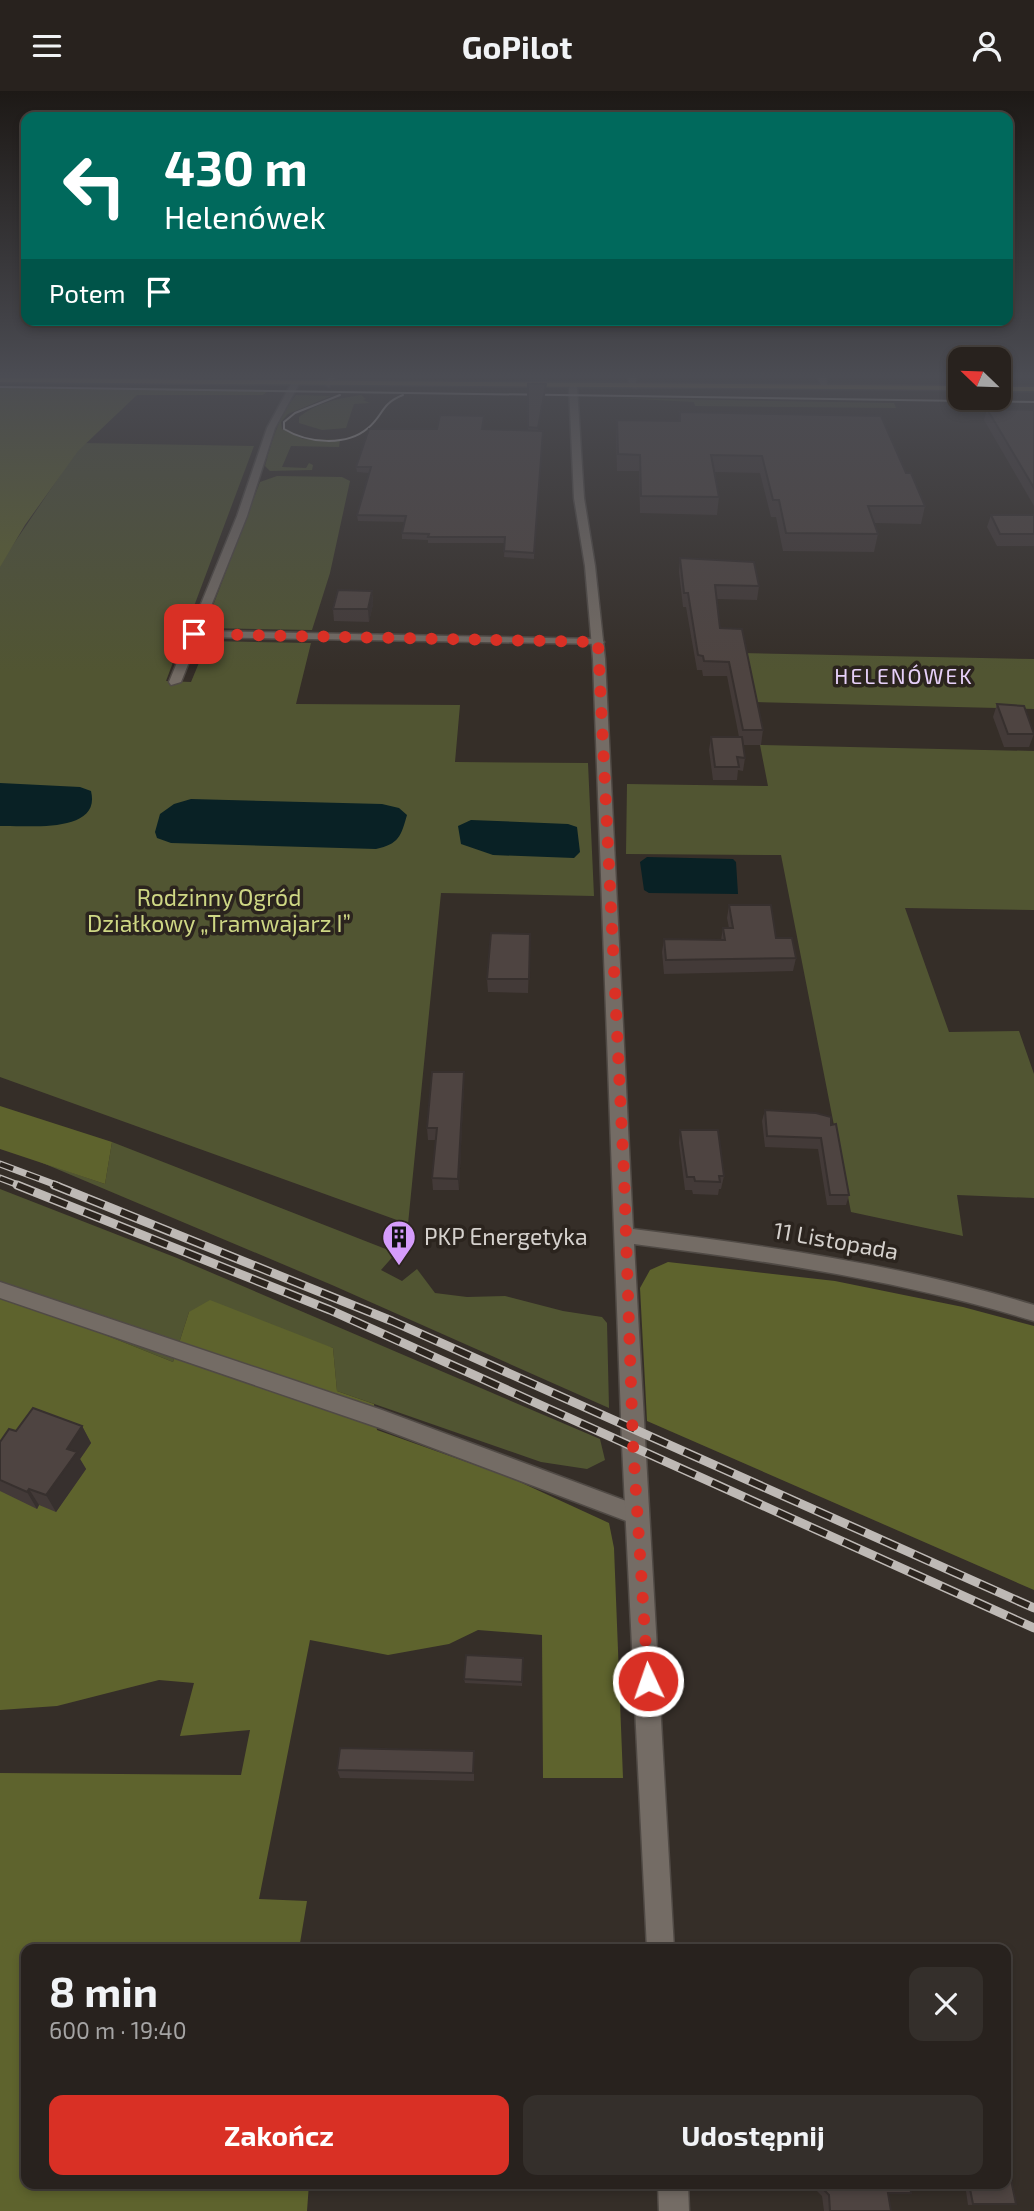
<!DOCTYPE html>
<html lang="pl">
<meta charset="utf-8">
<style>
:root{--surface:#28221e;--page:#342f2b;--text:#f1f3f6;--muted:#a5a4a4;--line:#443f3c;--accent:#d93025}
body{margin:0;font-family:"Exo 2",sans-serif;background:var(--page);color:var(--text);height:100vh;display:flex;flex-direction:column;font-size:26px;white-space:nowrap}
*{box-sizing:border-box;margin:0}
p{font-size:23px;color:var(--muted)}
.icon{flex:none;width:38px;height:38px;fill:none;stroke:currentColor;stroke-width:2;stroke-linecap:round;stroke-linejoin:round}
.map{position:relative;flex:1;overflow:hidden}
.panel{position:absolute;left:21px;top:1853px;width:990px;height:245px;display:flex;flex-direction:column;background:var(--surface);border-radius:14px;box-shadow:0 4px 10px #0003,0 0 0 2px var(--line)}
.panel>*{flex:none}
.guide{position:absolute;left:21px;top:21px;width:992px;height:214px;border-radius:14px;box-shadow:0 4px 10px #0003,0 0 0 2px var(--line);background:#00695c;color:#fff;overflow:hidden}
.needle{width:46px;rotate:293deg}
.tools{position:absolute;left:948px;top:256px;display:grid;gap:14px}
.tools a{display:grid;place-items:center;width:63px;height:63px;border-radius:14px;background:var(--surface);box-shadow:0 4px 10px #0003,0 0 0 2px var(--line);font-size:35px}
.pin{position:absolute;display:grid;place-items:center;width:60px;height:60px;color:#fff;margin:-30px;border-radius:14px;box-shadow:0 4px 10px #0006}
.me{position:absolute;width:77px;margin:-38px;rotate:357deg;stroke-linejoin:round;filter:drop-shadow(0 0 5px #0008)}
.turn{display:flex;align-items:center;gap:24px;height:147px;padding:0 28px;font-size:32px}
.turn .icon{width:91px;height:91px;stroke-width:2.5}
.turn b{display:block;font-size:49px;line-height:60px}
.then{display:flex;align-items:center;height:66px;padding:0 28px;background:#0003;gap:14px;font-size:26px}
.round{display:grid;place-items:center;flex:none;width:74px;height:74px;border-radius:14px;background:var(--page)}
.summary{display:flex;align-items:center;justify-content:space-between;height:119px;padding:0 28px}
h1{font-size:42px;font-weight:700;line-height:52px}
.action{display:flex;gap:14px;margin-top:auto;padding:14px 28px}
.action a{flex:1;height:80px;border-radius:14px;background:var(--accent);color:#fff;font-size:28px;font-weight:700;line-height:80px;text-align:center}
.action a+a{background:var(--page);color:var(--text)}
header{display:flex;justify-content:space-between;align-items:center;height:91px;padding:0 28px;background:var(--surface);font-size:32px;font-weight:700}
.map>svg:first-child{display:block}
.green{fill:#515532}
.forest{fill:#5e632d}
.water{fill:#092125}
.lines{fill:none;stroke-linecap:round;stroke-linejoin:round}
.street-casing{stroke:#504a45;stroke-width:3}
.secondary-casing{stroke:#504a45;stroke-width:3}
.primary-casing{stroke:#504a45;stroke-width:3}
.street{fill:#746c65;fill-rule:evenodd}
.secondary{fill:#746c65;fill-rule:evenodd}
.primary{fill:#a6914f;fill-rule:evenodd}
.tram{stroke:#beb9b5;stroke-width:2}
.rail-far1-casing{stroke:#beb9b5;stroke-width:7}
.rail-casing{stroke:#beb9b5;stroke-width:9}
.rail-far1{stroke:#2b241e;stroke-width:4.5;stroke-dasharray:14;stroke-linecap:butt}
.rail{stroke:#2b241e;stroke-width:6;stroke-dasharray:18;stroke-linecap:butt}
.wall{fill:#433a38}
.shaded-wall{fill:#37302e}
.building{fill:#4e4441;stroke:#37302e;stroke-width:2}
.route{stroke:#d93025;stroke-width:12;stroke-dasharray:0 21.6}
.labels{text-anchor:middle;stroke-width:7;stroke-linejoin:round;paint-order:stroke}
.far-neighbourhood-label{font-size:21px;letter-spacing:2px;fill:#e7d0f9;stroke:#2b241e}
.park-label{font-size:23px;fill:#ced784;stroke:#2b241e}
.poi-label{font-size:23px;fill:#d5d1cd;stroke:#2b241e;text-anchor:start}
.street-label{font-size:23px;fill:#d5d1cd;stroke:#2b241e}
</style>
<header><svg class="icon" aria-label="menu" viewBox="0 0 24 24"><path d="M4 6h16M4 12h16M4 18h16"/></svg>GoPilot<svg class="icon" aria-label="person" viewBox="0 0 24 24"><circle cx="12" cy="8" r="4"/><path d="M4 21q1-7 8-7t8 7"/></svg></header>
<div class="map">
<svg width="1034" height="2120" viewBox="0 0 1034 2120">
<rect width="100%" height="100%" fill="#352e28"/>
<path class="green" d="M296,304l35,1 -43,18 -7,8 1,7 21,10 37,1 -1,7 -48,-1 -9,21 24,1 3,-5 4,2 -1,5 -42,1 -5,-5c7,-26 14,-50 31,-71z
M361,304l5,4 -3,1 7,3 -16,1 -8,24 -24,2 -23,-7v-6c17,-14 41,-19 62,-22z
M616,307l278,5 2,5 -201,-2 -1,-4z
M82,352l172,3 -88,235 25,1 17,-41 103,2 -15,61 164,1 -5,57 133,1 6,133 -153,-3 -33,331 -408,-147v-513z
M277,385l65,1 8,4 -20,92 -18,57 -104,-2 -2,-4 54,-142z
M742,562l292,6v50l-282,-7z
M760,654l274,6v159l-129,-2 44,124 70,-1 15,43v124l-77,-3 6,41 -112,-24 -70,-357 -155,-1 1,-70 141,2z
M112,1051l284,111 -15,17 21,11 15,-12 18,24 32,4 38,-1 58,15 39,6 5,6 2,85 -277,-123 -294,-124 67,23z
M0,1098l177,69 423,181 5,21 -18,9 -46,-7 -204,-71 -4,-43 -144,-36 -16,50 -173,-69z"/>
<path class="forest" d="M0,297l268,3 -5,4h-126l-59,56 -53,74 -25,42z
M0,1015l112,36 -7,42 -105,-35z
M668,1171l167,19 128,26 71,19v264l-387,-169 -7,-133 10,-18z
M0,1202l173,69 16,-50 21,-12 123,48 4,43 37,13 3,26 132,47 100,46 5,25 9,230h-80l-1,-143 -64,-5 -29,14 -61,11 -78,-15 -51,259 48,2 -8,48h-273v235h283l-2,27h-307v-438l241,2 9,-45 -70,6 14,-53 -35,-3 -102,26 -57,4z"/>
<path class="water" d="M0,692l80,4 11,4c11,44 -67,34 -91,35z
M191,708l191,5 17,4 8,7c-6,21 -8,29 -31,34l-205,-6 -14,-5 -2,-6 5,-18 14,-10z
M471,729l97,4 9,3 3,25 -6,6 -81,-3 -32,-11 -3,-18z
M647,766l86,2 3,3 2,32 -89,-1 -5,-3 -4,-28z"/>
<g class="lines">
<g class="street-casing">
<path id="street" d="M329,284h8l-8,12 -4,-2z
M628,284h8v13l-7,-2z
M817,284h8l3,13h-6z
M295,291l4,2 -24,44 -28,88 -46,115 397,8 6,3 -2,2 -403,-7 -18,45 -10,3 -2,-3 68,-166 30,-88 24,-44z
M0,1191l382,128 263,98 3,7 -3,7 -8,3 -257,-97 -380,-130z"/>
</g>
<g class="secondary-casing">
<path id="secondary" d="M573,294l4,2 7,111 11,68 10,93 28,570c136,17 270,36 401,76v16c-131,-40 -265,-60 -400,-77l40,705h-27l-25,-504 -29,-786 -8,-93 -11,-68 -5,-111z
M658,2093h30l1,27h-30z"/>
</g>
<g class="primary-casing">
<path id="primary" d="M0,287l961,8v4l-961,-8z
M999,296h35v4h-35z"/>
</g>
<use href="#street" class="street"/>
<use href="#secondary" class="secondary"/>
<use href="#primary" class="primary"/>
<path class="tram" d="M0,296l1034,15
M340,304l-45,18 -11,9v7c23,14 62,18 84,-1 16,-13 12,-24 35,-33"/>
<g class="rail-far1-casing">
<path id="rail-far1" d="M0,1073l59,22
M0,1087l21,8"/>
</g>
<g class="rail-casing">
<path id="rail" d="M17,1094l313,125 704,318
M54,1094l338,136 642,287"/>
</g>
<use href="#rail-far1" class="rail-far1"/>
<use href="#rail" class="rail"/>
</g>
<path class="wall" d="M361,284h64l-1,4 -63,-1z
M528,284h59l-39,1 -1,4h-19z
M528,293h18l-8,47 -4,128 -30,-2 1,-14h-77v-3l-26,-1v-6l3,-11 -47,-1 -1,-6 12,-42 -12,-1 -1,-5 81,-38 47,-8 -1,8 45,2z
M987,318l47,1v96l-50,-86z
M680,321l226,61 19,33 -4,18 -47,-1 4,11 -4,18 -91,-1 -7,-34h-5l-11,-44 -46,-1 5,25 -2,18 -77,-2 -1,-42h-22l-1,-34 1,-17 63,1z
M991,424h43v31h-37l-10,-19z
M680,467l79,28 -2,14 -40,-1 3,29 43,102 -2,15h-18l2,13 -2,13 -5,-1 -1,10h-24l-4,-30 2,-13h28l-12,-61h-24l-1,-6h-5l-11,-63h-3l-4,-35z
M372,500l1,13 -4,18 -35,-1 -1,-12z
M997,613l37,30 -5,13h-25l-11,-30z
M729,814l47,33 20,20 -3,13 -129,3 -2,-22 2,-13 57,1 2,-12h6l-2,-10z
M530,843l-2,59 -40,-1 -1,-13z
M464,993l-5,106h-26l-1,-12 4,-38h-8l-1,-12z
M765,1019l66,15 18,70 -3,10h-19l-9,-56 -53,-2 -3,-26z
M680,1039l44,46 -3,13h-2l-1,6 -25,-1 -1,-4h-7l-6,-47z
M82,1335l9,17 -11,16 6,10 -30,43 -17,-7 -2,4 -37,-18v-49l16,-11z
M523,1567l-1,28 -57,-3 -1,-4z
M474,1668v22l-134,-3 -3,-8z
M816,2093h94l1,9 -23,1 3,17h-67l-2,-15 -6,-6z
M965,2093h41l5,20 -43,1z"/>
<path class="shaded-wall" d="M372,500l1,13 -4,18 -1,-13z
M464,981v12l-5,106 -1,-11z
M82,1335l9,17 -11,16 6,10 -30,43 -10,-17 21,-46z
M29,1398l10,16 -2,4 -10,-17z"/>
<path class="building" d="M528,293h18l-8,44 -10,-1z
M987,318l47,1v78z
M680,321l201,4 25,57h5l14,33h-57l10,28 -92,-1 -7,-33h-6l-11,-44 -51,-1 8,42 -78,-1 -1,-41 -22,-1 -1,-34 63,1z
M440,324l44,1 -2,13 61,2 -9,122 -30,-2 1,-14h-77l1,-3 -27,-1 4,-17 -49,-1 14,-48h-15l13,-38h68z
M991,424h43v19h-34z
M680,467l74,4 5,24 -44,-1 5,43 22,1 21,101h-20l-14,-68 -25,-1 -1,-5 -5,-1 -10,-62h-4z
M338,499l34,1 -4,18h-35z
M997,613l27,2 10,28h-26z
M711,646h31l3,21 -8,-1 2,10h-24z
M729,814h42l5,33h16l4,20 -130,2 -2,-21 61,1 -2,-12h10z
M491,842l39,1 -1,45h-42z
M432,981h32l-6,107 -26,-1 5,-50h-10z
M765,1019l51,3 15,4v8l5,-1 13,71h-19l-9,-57 -54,-2z
M680,1039h38l6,46h-5l1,6 -25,-1 -1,-4h-7z
M33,1317l49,18 -15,23 10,3 -31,43 -17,-6 -2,3 -27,-12v-38l9,-13 7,2z
M466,1564l57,3 -1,24 -58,-3z
M340,1657l134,3 -1,22 -136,-3z
M1006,2079h3l7,34h-43l-4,-20h37z
M822,2093h88l1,9h-23l3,18h-61l-1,-16 -7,-7z"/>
<linearGradient id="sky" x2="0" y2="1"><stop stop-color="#1d1916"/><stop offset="0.49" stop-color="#4b4c53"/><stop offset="1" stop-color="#4b4c53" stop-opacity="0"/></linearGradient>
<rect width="1034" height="581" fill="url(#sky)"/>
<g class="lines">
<path class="route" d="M194,543l404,8 26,533 9,270 15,236"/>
</g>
<defs>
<g id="building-pin" transform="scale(1.75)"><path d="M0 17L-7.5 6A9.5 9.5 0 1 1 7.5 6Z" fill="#d59cfb" stroke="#2b241e"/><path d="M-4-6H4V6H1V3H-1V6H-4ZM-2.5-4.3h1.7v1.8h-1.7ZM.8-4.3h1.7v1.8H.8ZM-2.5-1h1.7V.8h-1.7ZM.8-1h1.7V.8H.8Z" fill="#111"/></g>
</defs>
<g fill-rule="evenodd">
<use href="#building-pin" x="399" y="1146"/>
</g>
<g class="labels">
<g class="far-neighbourhood-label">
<text x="904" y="593">HELENÓWEK</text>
</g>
<g class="park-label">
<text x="219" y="815">Rodzinny Ogród<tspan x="219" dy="26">Działkowy „Tramwajarz I”</tspan></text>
</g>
<g class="poi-label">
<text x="424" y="1154">PKP Energetyka</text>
</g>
<g class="street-label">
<text transform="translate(836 1150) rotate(10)" y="8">11 Listopada</text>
</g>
</g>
</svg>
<div class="tools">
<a><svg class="needle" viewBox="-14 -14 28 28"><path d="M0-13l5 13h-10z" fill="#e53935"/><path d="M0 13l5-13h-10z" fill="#a5a4a4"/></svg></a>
</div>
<div class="pin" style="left:194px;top:543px;background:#d93025"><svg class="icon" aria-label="arrive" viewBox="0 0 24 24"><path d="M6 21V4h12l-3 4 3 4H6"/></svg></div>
<svg class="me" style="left:648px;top:1590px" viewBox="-20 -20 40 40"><circle r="17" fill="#d93025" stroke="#fff" stroke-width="3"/><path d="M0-11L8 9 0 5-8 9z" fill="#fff"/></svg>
<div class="guide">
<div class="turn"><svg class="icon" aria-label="left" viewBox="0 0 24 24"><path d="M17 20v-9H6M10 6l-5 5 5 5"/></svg><div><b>430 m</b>Helenówek</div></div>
<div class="then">Potem<svg class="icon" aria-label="arrive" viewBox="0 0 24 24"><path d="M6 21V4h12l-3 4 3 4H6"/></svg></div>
</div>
<section class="panel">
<div class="summary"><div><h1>8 min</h1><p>600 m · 19:40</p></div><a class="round"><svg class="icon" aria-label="close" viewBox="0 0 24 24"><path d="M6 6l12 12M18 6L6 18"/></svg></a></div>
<div class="action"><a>Zakończ</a><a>Udostępnij</a></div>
</section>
</div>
